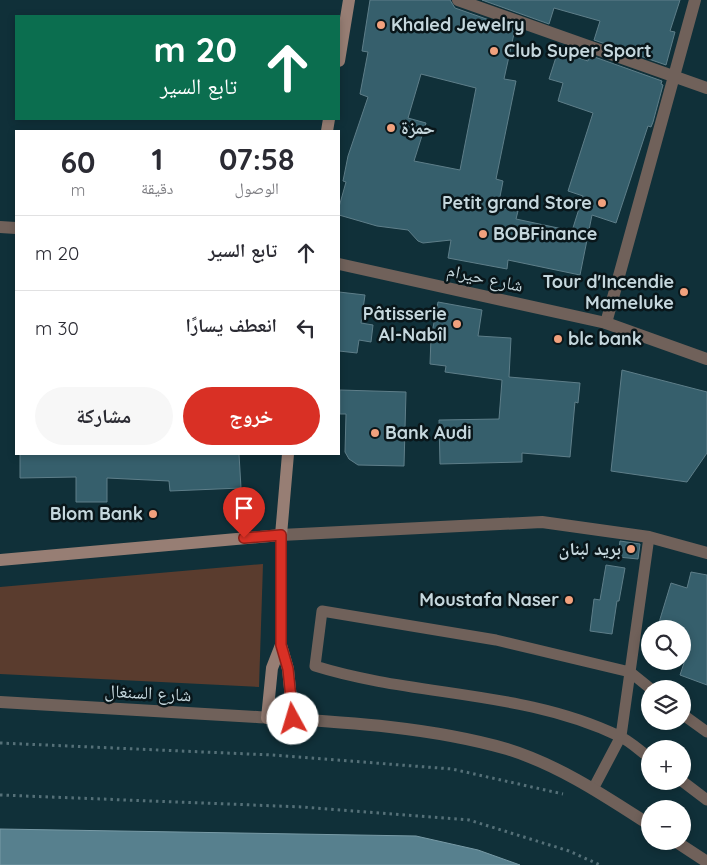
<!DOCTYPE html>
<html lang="ar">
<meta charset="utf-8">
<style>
:root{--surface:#fff;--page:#f7f7f7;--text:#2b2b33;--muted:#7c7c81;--line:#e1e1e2;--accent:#d93025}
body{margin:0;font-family:Quicksand,"Noto Naskh Arabic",sans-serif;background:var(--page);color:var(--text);direction:rtl;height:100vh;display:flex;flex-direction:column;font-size:19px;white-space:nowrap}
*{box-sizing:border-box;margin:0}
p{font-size:16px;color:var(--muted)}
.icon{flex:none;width:28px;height:28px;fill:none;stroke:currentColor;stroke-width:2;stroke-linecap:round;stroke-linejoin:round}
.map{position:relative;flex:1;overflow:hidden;direction:ltr}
.panel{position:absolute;left:15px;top:130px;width:325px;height:325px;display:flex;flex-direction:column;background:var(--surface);border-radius:0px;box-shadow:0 2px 8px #0003;direction:rtl}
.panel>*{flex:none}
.guide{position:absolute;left:15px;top:15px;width:325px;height:105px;border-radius:0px;box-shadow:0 2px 8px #0003;direction:rtl;background:#0b6e4f;color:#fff;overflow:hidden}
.fabs{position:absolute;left:641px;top:620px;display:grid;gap:10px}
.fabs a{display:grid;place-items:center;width:50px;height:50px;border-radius:50%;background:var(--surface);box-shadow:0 2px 8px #0003;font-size:25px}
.pin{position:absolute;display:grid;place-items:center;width:42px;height:42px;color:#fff;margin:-51px -21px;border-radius:50% 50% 50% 0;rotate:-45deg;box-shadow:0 0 5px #0007}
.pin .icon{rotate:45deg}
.me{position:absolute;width:55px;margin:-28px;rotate:354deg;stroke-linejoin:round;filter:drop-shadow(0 0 4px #0008)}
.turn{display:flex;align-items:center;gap:18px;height:105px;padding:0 20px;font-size:22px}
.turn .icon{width:65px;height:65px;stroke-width:2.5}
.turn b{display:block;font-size:35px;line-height:42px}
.eta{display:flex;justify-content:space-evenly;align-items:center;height:85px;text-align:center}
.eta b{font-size:30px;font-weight:700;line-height:35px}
.primary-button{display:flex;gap:10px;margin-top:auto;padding:10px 20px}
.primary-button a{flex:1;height:58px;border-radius:30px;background:var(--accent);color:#fff;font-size:20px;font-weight:700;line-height:58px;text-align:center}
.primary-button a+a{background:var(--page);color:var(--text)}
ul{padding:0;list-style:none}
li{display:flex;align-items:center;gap:15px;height:75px;padding:0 20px;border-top:1px solid var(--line)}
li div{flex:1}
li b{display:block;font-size:19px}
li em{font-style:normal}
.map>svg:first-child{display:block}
.green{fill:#5a3c2e}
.water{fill:#57808e;stroke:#789aa6}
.building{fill:#365f6c;stroke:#5e7e89;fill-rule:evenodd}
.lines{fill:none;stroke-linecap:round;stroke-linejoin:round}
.path{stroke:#557078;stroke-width:3;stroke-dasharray:2.5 4;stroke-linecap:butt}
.service{stroke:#70615a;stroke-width:11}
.minor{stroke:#70615a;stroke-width:12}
.tertiary{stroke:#70615a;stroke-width:12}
.secondary{stroke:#977e74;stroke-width:12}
.route-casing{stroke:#8d1f18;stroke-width:12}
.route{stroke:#d93025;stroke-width:9}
.poi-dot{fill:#f1a17d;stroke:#09161a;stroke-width:2}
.labels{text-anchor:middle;stroke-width:5;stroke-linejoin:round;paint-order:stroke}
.poi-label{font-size:18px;font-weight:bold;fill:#c5d7dd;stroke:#09161a;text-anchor:start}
.street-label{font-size:18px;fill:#c5d7dd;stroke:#09161a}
</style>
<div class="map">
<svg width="707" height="865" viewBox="0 0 707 865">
<rect width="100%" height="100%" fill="#103039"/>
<path class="green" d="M263,564l-4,123 -259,-13v-87z"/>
<path class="water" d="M0,829l416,7 62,14 42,15h-520z"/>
<path class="building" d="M370,0h80l5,8 60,21 -11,50 12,2 -20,98 7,2 -5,26 20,4 -2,8 56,12 11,-35 -15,-5 25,-78 -35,-12 5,-18 -14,-4 9,-28 30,10 1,-6 73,26 -1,3 2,1 -10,37 -2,5 -3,-1 -32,97 -24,-8 -12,60 -72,-15 -1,9 -59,-11 3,-18 -28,3 -5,-2 -10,-11 -31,-4 -38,-11v-8l7,-25 -3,-1 5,-25 20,-59 -8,-3 8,-42 -6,-1zM421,74l55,14 -16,82 -46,-9 12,-38 -18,-5z
M482,0h198l-10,31 5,1 -9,33 -72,-25 6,-19 -46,-13 -5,16z
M339,292l26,3 -4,28 12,2 -2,17 -12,-2 -2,13 -18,-2z
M438,302l44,8 -4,26 33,2 -2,39 71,6 -2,20 -3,-1 -5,55 -48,-4v9l-82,2 -1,-44 60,-1 3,-39 -57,-8 1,-6 -16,-2 1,-26z
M622,370l85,22v61l-20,29 -76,-11z
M340,390l66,2 -2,74 -46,-1 -9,-6 -4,-7 1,-38h-6z
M20,454h219l2,34 -71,3 -1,-10 -62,-3v24h-31v-25l-56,1z
M620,541l20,3 -2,15 -20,-2z
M606,565l19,3 -6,33h-2l-5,33 -22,-3 4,-32 6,1z
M691,572l16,3v110l-27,-10 9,-27 -7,-2v-17h-25l14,-46 16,5z"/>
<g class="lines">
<path class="path" d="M0,743l272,12 180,14 111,25
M0,795l303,12 166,13 100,31 31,14"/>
<path class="service" d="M682,714l25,18
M650,758c-10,-7 -20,-17 -31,-22 -95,-46 -205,-39 -304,-70l7,-55 174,29 134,32 21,17
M682,781l25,19
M593,789l28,-53 28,-199"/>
<path class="minor" d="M458,0l249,88
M606,323l89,-323
M281,535l261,-13 107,15 58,16"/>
<path class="tertiary" d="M0,227l16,1
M339,264l267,59 101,36
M0,702c86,5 171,10 257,15 83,5 169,9 250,32 52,16 98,47 143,76
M675,841l32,21"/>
<path class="secondary" d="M339,61l10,-61
M327,131l2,-12
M288,454l-7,81v110l7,24 5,50
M0,560l281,-25
M267,718l5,-50 9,-23"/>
</g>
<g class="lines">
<g class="route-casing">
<path id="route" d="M244,538l37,-3v110l7,24 5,50"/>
</g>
<use href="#route" class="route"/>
</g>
<g class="poi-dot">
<circle cx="381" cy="25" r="5"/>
<circle cx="494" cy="51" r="5"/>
<circle cx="391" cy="128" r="5"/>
<circle cx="602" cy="203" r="5"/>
<circle cx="483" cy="234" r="5"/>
<circle cx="684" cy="292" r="5"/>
<circle cx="457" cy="324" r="5"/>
<circle cx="558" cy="339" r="5"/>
<circle cx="375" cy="433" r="5"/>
<circle cx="153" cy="514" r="5"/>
<circle cx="631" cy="549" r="5"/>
<circle cx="569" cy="600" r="5"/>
</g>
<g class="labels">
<g class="poi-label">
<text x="391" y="31">Khaled Jewelry</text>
<text x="504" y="57">Club Super Sport</text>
<text x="401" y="134">حمزة</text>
<text x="592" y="209" text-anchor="end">Petit grand Store</text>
<text x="493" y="240">BOBFinance</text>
<text x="674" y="288" text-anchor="end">Tour d'Incendie<tspan x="674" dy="21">Mameluke</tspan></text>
<text x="447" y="320" text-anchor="end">Pâtisserie<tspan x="447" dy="21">Al-Nabîl</tspan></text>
<text x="568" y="345">blc bank</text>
<text x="385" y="439">Bank Audi</text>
<text x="143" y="520" text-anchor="end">Blom Bank</text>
<text x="621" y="555" text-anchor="end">بريد لبنان</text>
<text x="559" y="606" text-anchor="end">Moustafa Naser</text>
</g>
<g class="street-label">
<text transform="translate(485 278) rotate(12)" y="6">شارع حيرام</text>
<text transform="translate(148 693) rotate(3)" y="6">شارع السنغال</text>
</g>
</g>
</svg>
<div class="fabs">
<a><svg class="icon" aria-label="search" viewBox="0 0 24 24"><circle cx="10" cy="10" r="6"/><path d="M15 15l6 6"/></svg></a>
<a><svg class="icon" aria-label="layers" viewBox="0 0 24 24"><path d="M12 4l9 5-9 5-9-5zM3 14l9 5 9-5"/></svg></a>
<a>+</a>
<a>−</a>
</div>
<div class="pin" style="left:244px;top:538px;background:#d93025"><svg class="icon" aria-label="arrive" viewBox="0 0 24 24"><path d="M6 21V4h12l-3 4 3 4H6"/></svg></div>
<svg class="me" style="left:293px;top:719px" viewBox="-20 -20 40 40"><circle r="19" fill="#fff"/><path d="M0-13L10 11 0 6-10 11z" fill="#d93025"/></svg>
<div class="guide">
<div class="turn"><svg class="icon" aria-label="ahead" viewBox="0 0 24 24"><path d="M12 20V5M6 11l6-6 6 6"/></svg><div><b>20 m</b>تابع السير</div></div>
</div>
<section class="panel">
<div class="eta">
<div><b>07:58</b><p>الوصول</p></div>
<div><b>1</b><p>دقيقة</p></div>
<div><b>60</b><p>m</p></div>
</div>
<ul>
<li><svg class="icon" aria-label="ahead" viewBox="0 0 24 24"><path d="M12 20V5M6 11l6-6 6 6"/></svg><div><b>تابع السير</b></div><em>20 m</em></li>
<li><svg class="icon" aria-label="left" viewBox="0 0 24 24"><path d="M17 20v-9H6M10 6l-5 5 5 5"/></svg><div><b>انعطف يسارًا</b></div><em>30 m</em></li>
</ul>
<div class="primary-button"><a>خروج</a><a>مشاركة</a></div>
</section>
</div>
